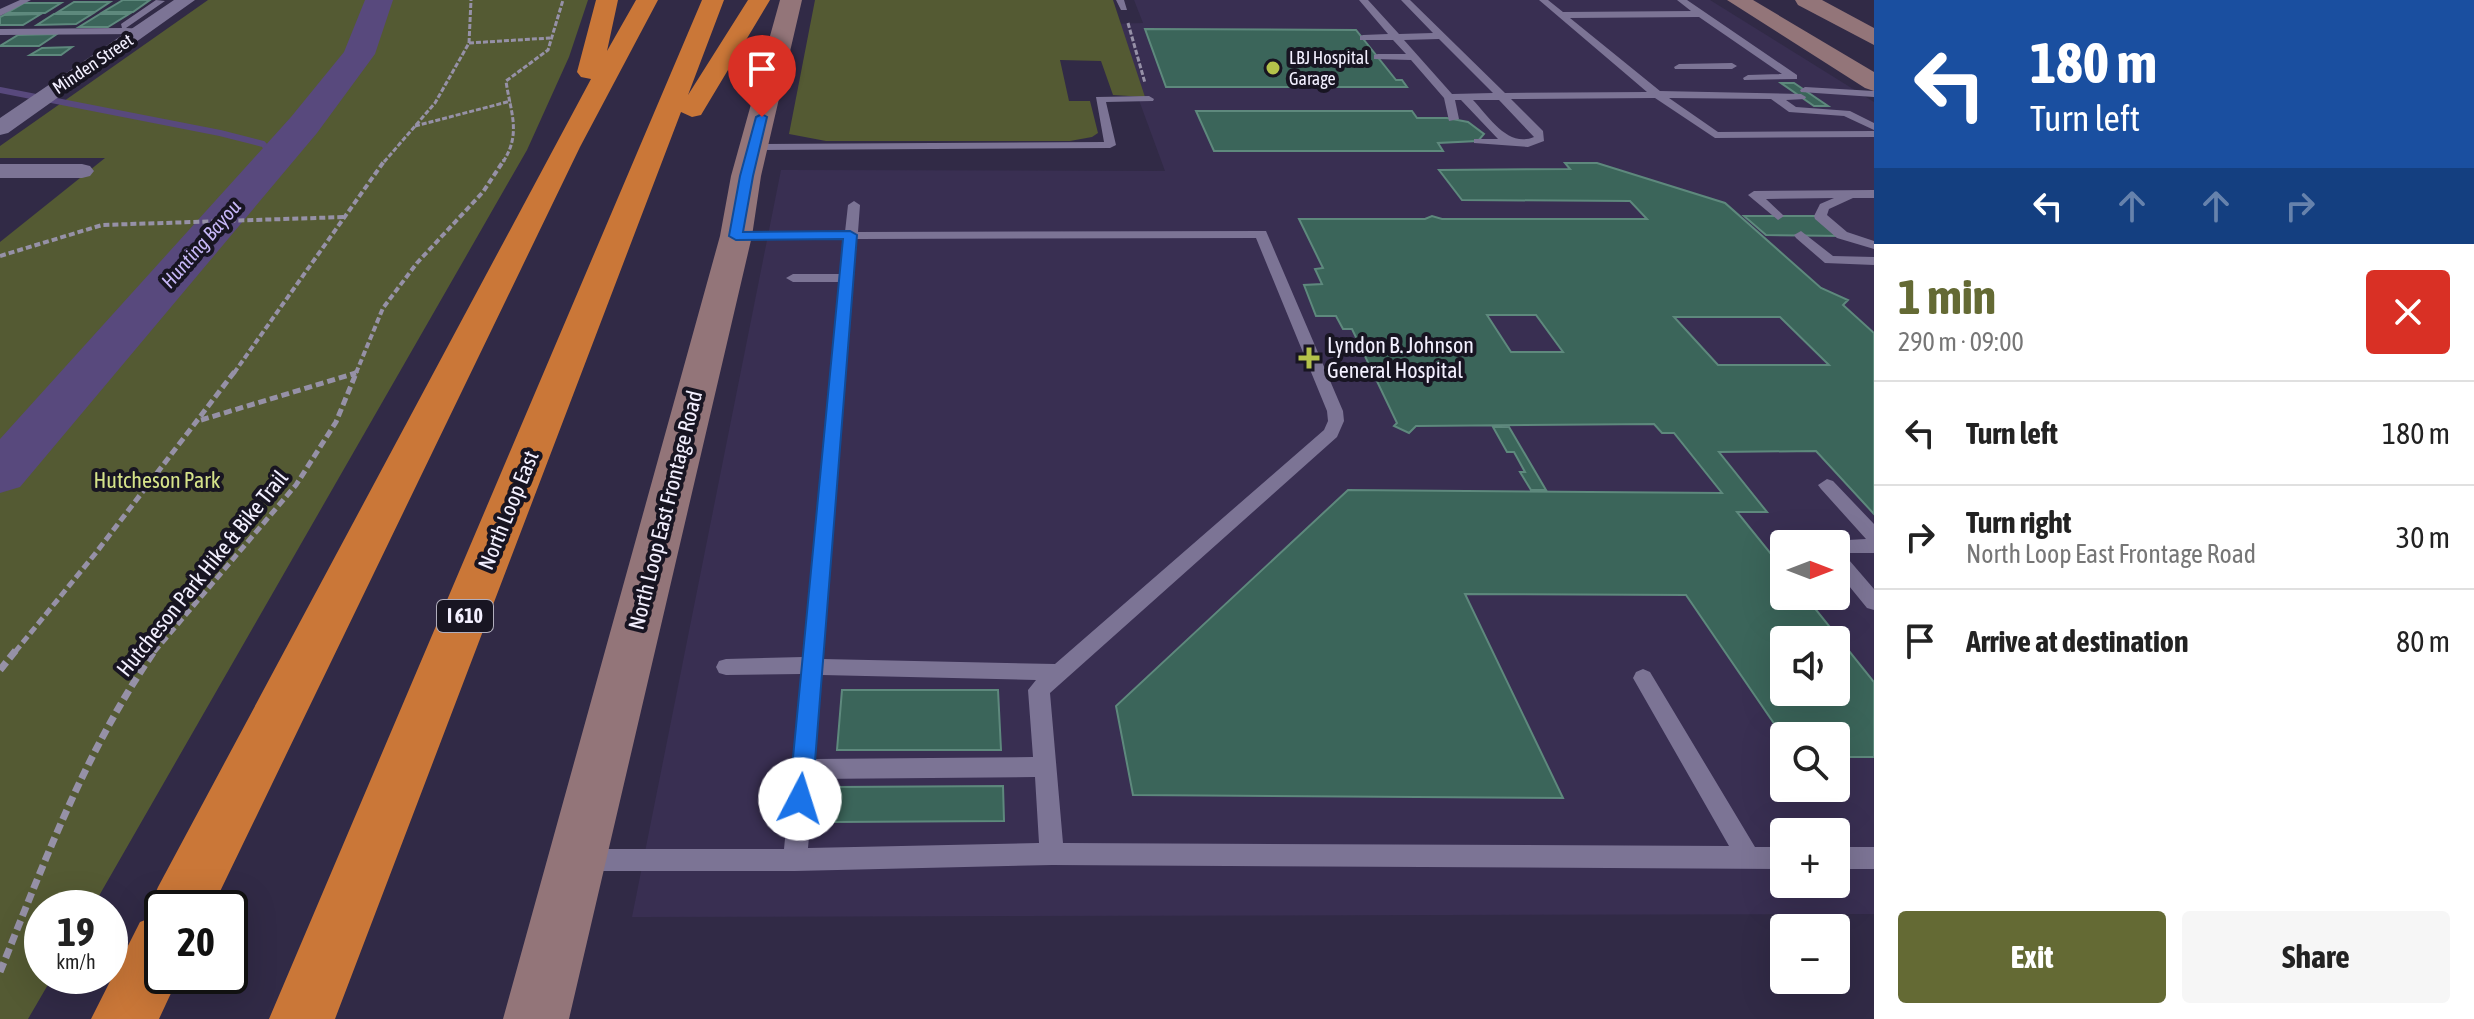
<!DOCTYPE html>
<meta charset="utf-8">
<style>
:root{--surface:#fff;--page:#f6f6f6;--text:#222;--muted:#767676;--line:#e0e0e0;--accent:#646a34}
body{margin:0;font-family:"Asap Condensed",sans-serif;background:var(--page);color:var(--text);height:100vh;display:flex;flex-direction:column;font-size:30px;white-space:nowrap}
*{box-sizing:border-box;margin:0}
p{font-size:26px;color:var(--muted)}
.icon{flex:none;width:44px;height:44px;fill:none;stroke:currentColor;stroke-width:2;stroke-linecap:round;stroke-linejoin:round}
.map{position:relative;flex:1;overflow:hidden}
.drawer{display:flex;flex-direction:column;background:var(--surface);width:600px}
.drawer>*{flex:none}
.top-card{background:#1a4fa0;color:#fff;overflow:hidden}
.needle{width:52px;rotate:90deg}
.controls{position:absolute;left:1770px;top:530px;display:grid;gap:16px}
.controls a{display:grid;place-items:center;width:80px;height:80px;border-radius:8px;background:var(--surface);box-shadow:0 8px 32px #0002;font-size:40px}
.speed{position:absolute;left:24px;top:890px;display:flex;gap:16px;font-size:40px;font-weight:700;text-align:center}
.speed>*{display:grid;place-content:center;width:104px;height:104px;border-radius:50%;background:var(--surface);box-shadow:0 8px 32px #0002;line-height:1}
.speed small{font-size:20px;font-weight:400}
.speed .limit{border:4px solid #111;border-radius:12px;background:#fff;color:#111}
.pin{position:absolute;display:grid;place-items:center;width:68px;height:68px;color:#fff;margin:-82px -34px;border-radius:50% 50% 50% 0;rotate:-45deg;box-shadow:0 0 8px #0007}
.pin .icon{rotate:45deg}
.me{position:absolute;width:88px;margin:-44px;rotate:5deg;stroke-linejoin:round;filter:drop-shadow(0 0 6px #0008)}
.turn{display:flex;align-items:center;gap:28px;height:168px;padding:0 24px;font-size:36px}
.turn .icon{width:104px;height:104px;stroke-width:2.5}
.turn b{display:block;font-size:56px;line-height:68px}
.lanes{display:flex;align-items:center;height:76px;padding:0 24px;background:#0003;justify-content:center;gap:40px;direction:ltr}
.lanes .off{opacity:.35}
.round{display:grid;place-items:center;flex:none;width:84px;height:84px;border-radius:8px;background:var(--page)}
.headline{display:flex;align-items:center;justify-content:space-between;height:136px;padding:0 24px}
h1{font-size:48px;font-weight:700;line-height:60px;color:var(--accent)}
.cta{display:flex;gap:16px;margin-top:auto;padding:16px 24px}
.cta a{flex:1;height:92px;border-radius:8px;background:var(--accent);color:#fff;font-size:32px;font-weight:700;line-height:92px;text-align:center}
.cta a+a{background:var(--page);color:var(--text)}
ul{padding:0;list-style:none}
li{display:flex;align-items:center;gap:24px;height:104px;padding:0 24px;border-top:2px solid var(--line)}
li div{flex:1}
li b{display:block;font-size:30px}
li em{font-style:normal}
main{display:flex;flex:1;min-height:0}
.map>svg:first-child{display:block}
.built{fill:#392f52;fill-rule:evenodd}
.green{fill:#545a33}
.lines{fill:none;stroke-linecap:round;stroke-linejoin:round}
.stream{stroke:#58497d;stroke-width:6}
.river{fill:#58497d;fill-rule:evenodd}
.building{fill:#3b655a;stroke:#5e897d;stroke-width:2;fill-rule:evenodd}
.path-far3{stroke:#9691a7;stroke-width:3;stroke-dasharray:5 2;stroke-linecap:butt}
.path-far2{stroke:#9691a7;stroke-width:4;stroke-dasharray:6 3;stroke-linecap:butt}
.path-far1{stroke:#9691a7;stroke-width:5;stroke-dasharray:8 4;stroke-linecap:butt}
.path{stroke:#9691a7;stroke-width:7;stroke-dasharray:10 5;stroke-linecap:butt}
.lane{fill:#7c7495;fill-rule:evenodd}
.street{fill:#7c7495;fill-rule:evenodd}
.secondary{fill:#937579;fill-rule:evenodd}
.highway{fill:#ca7738;fill-rule:evenodd}
.route{fill:#1a73e8;stroke:#114b97;stroke-width:2}
.poi-dot{fill:#b4c24a;stroke:#181522;stroke-width:3}
.labels{text-anchor:middle;stroke-width:8;stroke-linejoin:round;paint-order:stroke}
.far-poi-label{font-size:18px;fill:#f3f0ff;stroke:#181522;text-anchor:start}
.far-street-label{font-size:18px;fill:#f3f0ff;stroke:#181522}
.far-water-label{font-size:20px;font-style:italic;fill:#c7b8f8;stroke:#181522}
.shield{fill:#181522;stroke:#b1aebd;stroke-width:2}
.shield-label{font-size:20px;font-weight:bold;fill:#f3f0ff}
.poi-label{font-size:22px;fill:#f3f0ff;stroke:#181522;text-anchor:start}
.park-label{font-size:22px;fill:#d5e289;stroke:#181522}
.street-label{font-size:22px;fill:#f3f0ff;stroke:#181522}
</style>
<main>
<div class="map">
<svg width="1874" height="1019" viewBox="0 0 1874 1019">
<rect width="100%" height="100%" fill="#312a46"/>
<path class="built" d="M1134,0h576l164,102v812l-1242,3 149,-747 384,1 -54,-147 32,-1zM1784,544h52v52h-52zM1784,640h52v52h-52zM1784,736h52v52h-52zM1784,832h52v52h-52z"/>
<path class="green" d="M208,0h380l-19,57 -42,93 -435,758h-50v68h11l-25,43h-28v-777l105,-84h-105v-12z
M815,0h298l32,97 -32,-2 -12,-34 -41,-1 9,41h21l8,32 -6,4 -22,4h-244l-37,-7z"/>
<g class="lines">
<path class="stream" d="M0,90l220,43 43,11 12,12"/>
<path class="river" d="M365,0h28l-18,54 -58,79 -297,354 -20,6v-54l291,-322 53,-65z"/>
</g>
<path class="building" d="M123,0h27l-17,12h-30z
M74,2h36l-15,10h-37z
M24,3h37l-16,10h-38z
M41,14l-18,11h-23v-8l4,-2z
M54,14h38l-16,10 -39,1z
M100,14h29l-21,13h-29z
M1145,29l211,1 40,50h6l5,7h-241z
M57,34l-18,12h-39l18,-11z
M72,47l-11,8h-31l12,-7z
M1781,83h13l34,23h-14z
M1196,111h216l5,7h30l21,4 16,12 -6,7 -40,2 5,8h-229z
M1565,163h32l128,40 96,85 27,12 -5,5 31,28v181l-58,-63 -97,1 48,60h-30l47,58v26h21l69,86v75h-38v-21l-52,2 -98,-143 -221,-1 98,204 -430,-3 -17,-89 232,-216 374,3 -48,-60h-12l-8,-9 -238,2 -7,7 -15,-7 3,-3 -45,-94h-9l-7,-13h-20l-12,-31 18,-1 -7,-15 8,-1 -24,-49h126l7,-3 10,3h205l-17,-18 -168,-1 -23,-30 131,-1zM1487,315h49l27,37h-52zM1674,317h106l49,48h-111zM1784,640h52v52h-52z
M1744,216h73l25,20 -76,-1z
M1493,427h16l37,63h-15l-11,-18h5l-11,-20h-7z
M842,690h156l3,60h-164z
M1003,786l1,35 -171,1 3,-35z"/>
<g class="lines">
<path class="path-far3" d="M1128,23l17,60
M469,43l81,-5
M415,126l96,-25
M384,162l51,-59 34,-60 2,-43
M503,162c19,-29 7,-51 3,-81l42,-31 15,-50"/>
<path class="path-far2" d="M0,256l102,-31 243,-8
M234,373l151,-213
M356,373l27,-65 34,-45 66,-71 21,-32"/>
<path class="path-far1" d="M201,420l155,-47
M15,652l80,-98 140,-183
M154,652l142,-167 40,-63 21,-51"/>
<path class="path" d="M0,670l16,-20
M0,972c46,-114 85,-220 155,-322"/>
<path class="lane" d="M20,0h11l-31,16v-7z
M156,0l9,1 -39,27 17,1 2,2 -5,3 -140,1v-6l122,-1 -1,-4z
M1116,0h8l3,10h-6z
M1359,0h9l31,34 34,-1 -32,-33h9l95,93 142,-1 -108,-92h9l15,12 128,-1 -14,-11h10l110,75v4l-53,1 -1,-2 5,-3 34,-1 -83,-57 -129,1 90,73 141,3 5,3 -1,2 -19,1 10,7 54,4 24,12v7l-30,-14 -55,-4 -18,-13 -102,-1 49,34 156,-1v6l-159,1 -60,-40 -144,1 32,32 1,10 -16,6 -54,-4v-4h24l-37,-39h-6l4,19 -10,2 -5,-23 -33,-38 -37,-1v-4l4,-1h28l-13,-14h-33v-4l3,-1 25,-1zM1439,39l54,54 -41,1 -48,-54zM1473,100h26l35,37c-26,11 -45,-20 -61,-37z
M1679,64l53,-1 5,3 -5,3h-57l-1,-2z
M1805,87l69,4v6l-73,-5 -1,-2z
M1149,96l5,3 -1,2 -47,1 10,43 -6,3 -356,2 -6,-3 6,-3 350,-2 -8,-45z
M1874,190v8h-21l-24,11 -2,6 20,17 27,9v8l-37,-11 -22,-19 -1,-3 6,-12 14,-6 -68,1 18,17 -6,4 -30,-25 6,-4z
M854,201l6,4 -2,27 408,-1 77,180 1,10 -7,16 -287,256 13,150 666,3 -96,-168 3,-6 7,-3 7,3 105,175h29v22l-732,-4 -257,6h-212l-9,-3 -3,-8 3,-8 9,-3h201l17,-175 -75,1 -7,-2 -3,-6 3,-6 7,-2 77,-2 37,-375h-47l-7,-4 7,-4h48l3,-34h-108l-7,-4 7,-4h109l3,-27zM1256,238l71,173 1,10 -4,9 -269,234 -232,-5 34,-420zM822,675l214,5 -8,10 5,67 -218,2zM1035,777l4,66 -231,5 6,-69z
M1801,231l32,25 41,1v8l-49,-2 -29,-25 -2,-3z
M1827,479l6,2 41,43v29h-31l31,36v21l-7,-2 -31,-38v-26h-8l1,-3 37,-2 -45,-50 -3,-4z
M1836,847h38v22h-38z"/>
<path class="street" d="M174,0h21l-187,133 -8,2v-17z
M0,164h82l8,2 4,5 -4,5 -8,2h-82z"/>
<path class="secondary" d="M780,0h22l-41,176 -9,60 -183,783h-66l217,-783 11,-60z
M1727,0h26l121,72v19l-9,-3z
M1795,0h27l52,28v17l-76,-40z"/>
<path class="highway" d="M596,0h22l-11,51 29,-51h22l-78,147 -368,761h-50v68h17l-20,43h-68l49,-97 13,-5 -4,-9 9,-21 433,-808 -10,-2 -4,-5z
M702,0h22l-36,95 60,-95h22l-69,115 -9,2 -11,-5 -346,907h-66z"/>
</g>
<path class="route" d="M762,114l5,3 -14,59 -10,56 107,-1 7,4 -45,564 -3,7 -9,3 -8,-3 -3,-7 54,-560 -107,1 -7,-4 11,-60 16,-59z"/>
<g class="poi-dot">
<circle cx="1273" cy="68" r="8"/>
<path d="M1305 346h8v8h8v8h-8v8h-8v-8h-8v-8h8z"/>
</g>
<g class="labels">
<g class="far-poi-label">
<text x="1289" y="64">LBJ Hospital<tspan x="1289" dy="21">Garage</tspan></text>
</g>
<g class="far-street-label">
<text transform="translate(93 64) rotate(-34)" y="6">Minden Street</text>
</g>
<g class="far-water-label">
<text transform="translate(201 244) rotate(-49)" y="7">Hunting Bayou</text>
</g>
<rect class="shield" x="437" y="600" width="56" height="32" rx="6"/>
<g class="shield-label">
<text x="465" y="623">I 610</text>
</g>
<g class="poi-label">
<text x="1327" y="353">Lyndon B. Johnson<tspan x="1327" dy="25">General Hospital</tspan></text>
</g>
<g class="park-label">
<text x="157" y="488">Hutcheson Park</text>
</g>
<g class="street-label">
<text transform="translate(508 510) rotate(-68)" y="8">North Loop East</text>
<text transform="translate(665 510) rotate(-76)" y="8">North Loop East Frontage Road</text>
<text transform="translate(202 573) rotate(-51)" y="8">Hutcheson Park Hike &amp; Bike Trail</text>
</g>
</g>
</svg>
<div class="controls">
<a><svg class="needle" viewBox="-14 -14 28 28"><path d="M0-13l5 13h-10z" fill="#e53935"/><path d="M0 13l5-13h-10z" fill="#767676"/></svg></a>
<a><svg class="icon" aria-label="sound" viewBox="0 0 24 24"><path d="M4 9h4l5-4v14l-5-4H4zM17 9q2 3 0 6"/></svg></a>
<a><svg class="icon" aria-label="search" viewBox="0 0 24 24"><circle cx="10" cy="10" r="6"/><path d="M15 15l6 6"/></svg></a>
<a>+</a>
<a>−</a>
</div>
<div class="speed"><div>19<small>km/h</small></div><div class="limit">20</div></div>
<div class="pin" style="left:762px;top:117px;background:#d93025"><svg class="icon" aria-label="arrive" viewBox="0 0 24 24"><path d="M6 21V4h12l-3 4 3 4H6"/></svg></div>
<svg class="me" style="left:800px;top:799px" viewBox="-20 -20 40 40"><circle r="19" fill="#fff"/><path d="M0-13L10 11 0 6-10 11z" fill="#1a73e8"/></svg>
</div>
<section class="drawer">
<div class="top-card">
<div class="turn"><svg class="icon" aria-label="left" viewBox="0 0 24 24"><path d="M17 20v-9H6M10 6l-5 5 5 5"/></svg><div><b>180 m</b>Turn left</div></div>
<div class="lanes"><svg class="icon" aria-label="left" viewBox="0 0 24 24"><path d="M17 20v-9H6M10 6l-5 5 5 5"/></svg><svg class="icon off" aria-label="ahead" viewBox="0 0 24 24"><path d="M12 20V5M6 11l6-6 6 6"/></svg><svg class="icon off" aria-label="ahead" viewBox="0 0 24 24"><path d="M12 20V5M6 11l6-6 6 6"/></svg><svg class="icon off" aria-label="right" viewBox="0 0 24 24"><path d="M7 20v-9h11M14 6l5 5-5 5"/></svg></div>
</div>
<div class="headline"><div><h1>1 min</h1><p>290 m · 09:00</p></div><a class="round" style="background:#d93025;color:#fff"><svg class="icon" aria-label="close" viewBox="0 0 24 24"><path d="M6 6l12 12M18 6L6 18"/></svg></a></div>
<ul>
<li><svg class="icon" aria-label="left" viewBox="0 0 24 24"><path d="M17 20v-9H6M10 6l-5 5 5 5"/></svg><div><b>Turn left</b></div><em>180 m</em></li>
<li><svg class="icon" aria-label="right" viewBox="0 0 24 24"><path d="M7 20v-9h11M14 6l5 5-5 5"/></svg><div><b>Turn right</b><p>North Loop East Frontage Road</p></div><em>30 m</em></li>
<li><svg class="icon" aria-label="arrive" viewBox="0 0 24 24"><path d="M6 21V4h12l-3 4 3 4H6"/></svg><div><b>Arrive at destination</b></div><em>80 m</em></li>
</ul>
<div class="cta"><a>Exit</a><a>Share</a></div>
</section>
</main>
